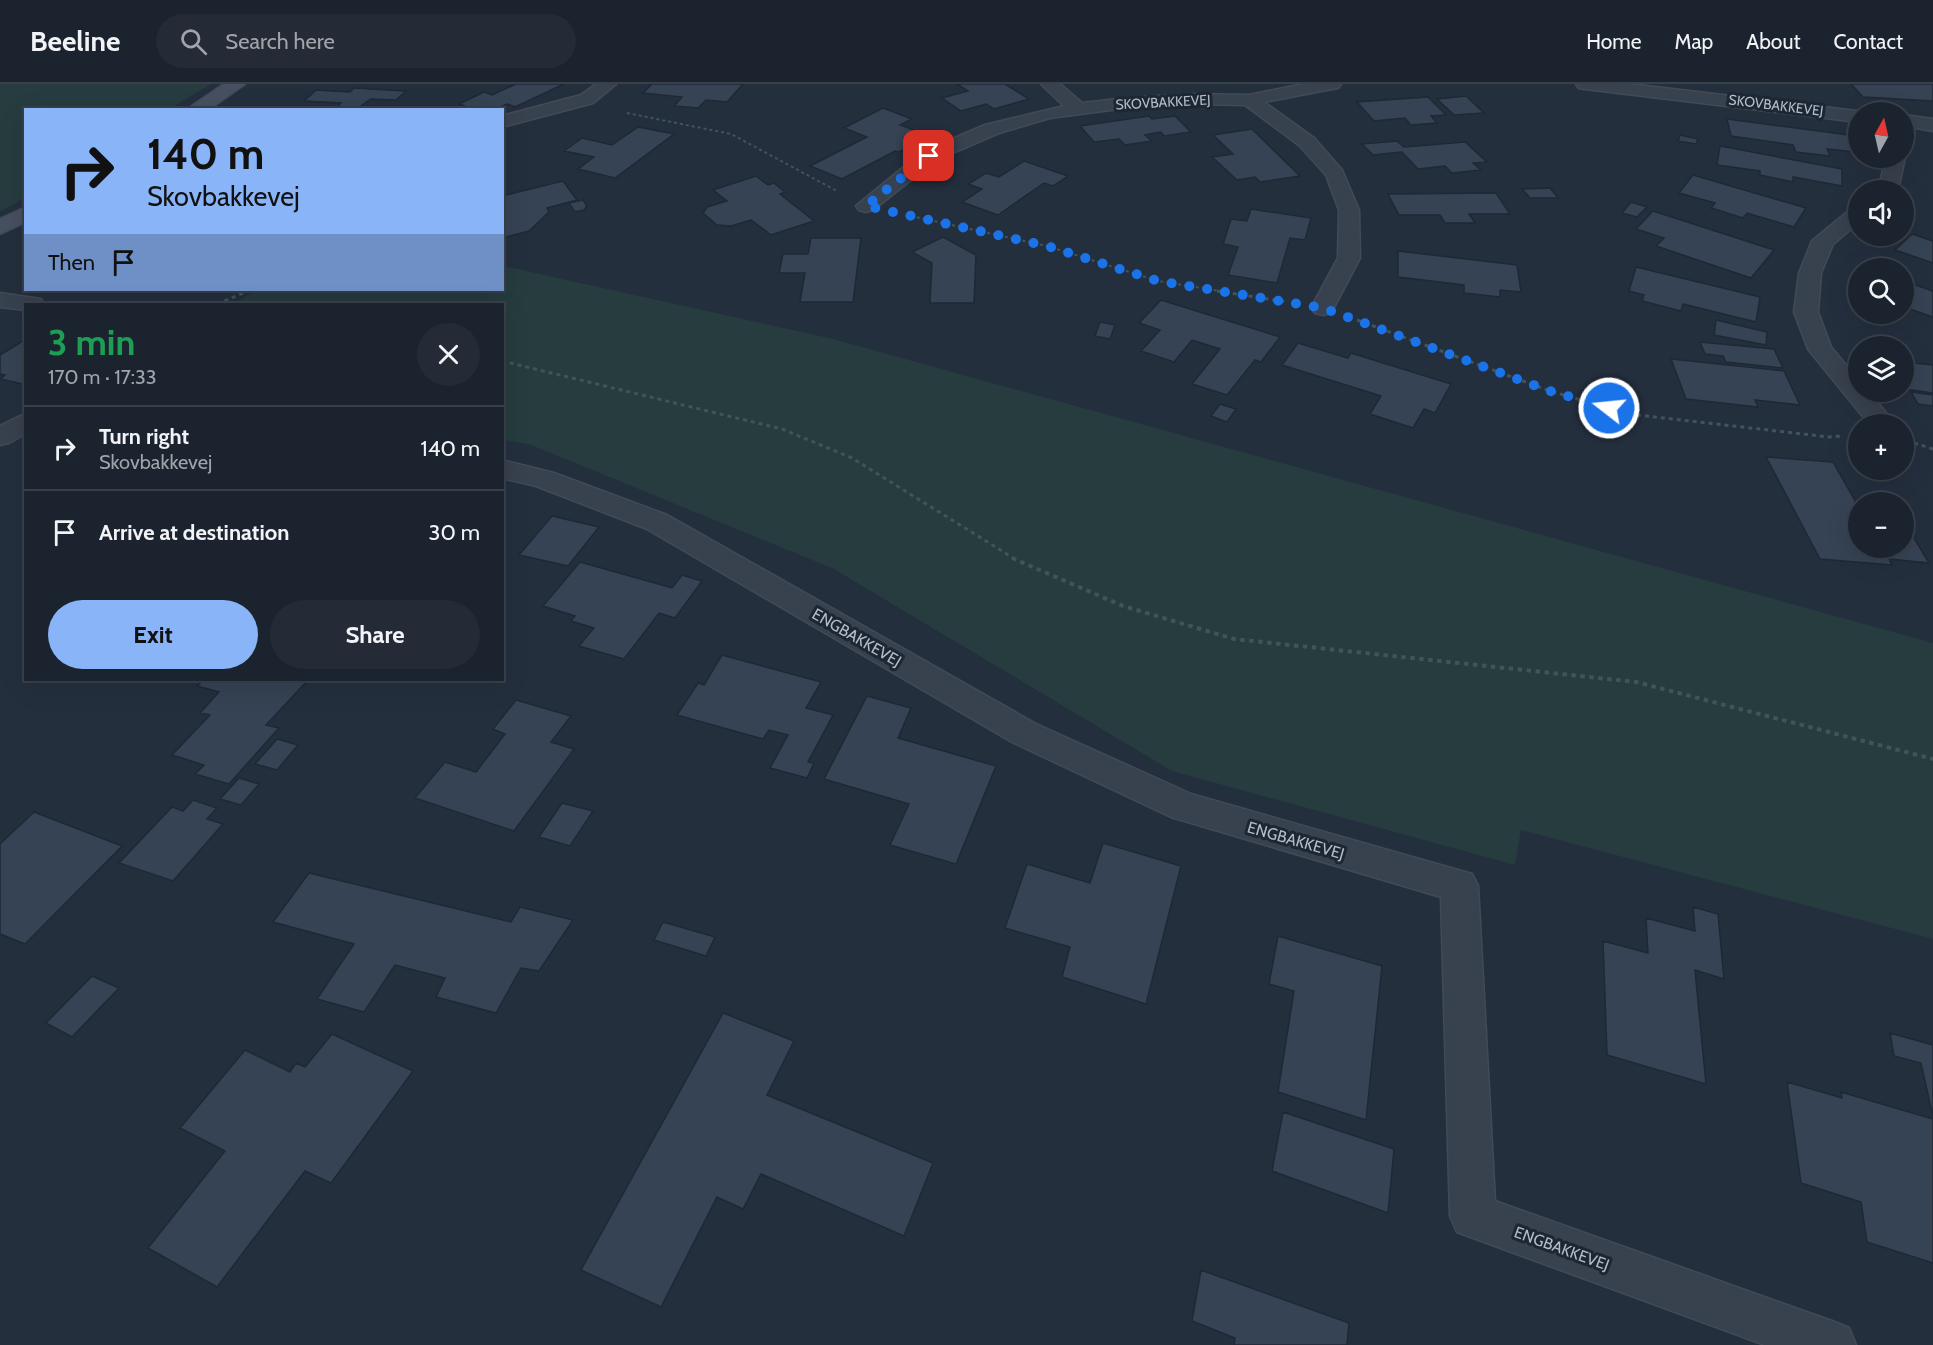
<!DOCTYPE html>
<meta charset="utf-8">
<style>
:root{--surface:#1b232e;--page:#242b36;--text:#f1f3f6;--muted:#a0a4aa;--line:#39404a;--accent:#8ab4f8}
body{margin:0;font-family:Cabin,sans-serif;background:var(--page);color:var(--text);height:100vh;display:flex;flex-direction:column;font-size:22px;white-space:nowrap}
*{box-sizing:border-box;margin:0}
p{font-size:20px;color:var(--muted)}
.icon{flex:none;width:33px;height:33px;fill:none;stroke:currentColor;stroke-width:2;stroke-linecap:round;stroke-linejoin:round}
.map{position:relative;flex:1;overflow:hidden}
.side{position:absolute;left:24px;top:219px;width:480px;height:378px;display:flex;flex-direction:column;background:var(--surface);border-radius:0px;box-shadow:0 6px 24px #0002,0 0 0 2px var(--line)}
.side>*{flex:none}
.banner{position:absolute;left:24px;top:24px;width:480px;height:183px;border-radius:0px;box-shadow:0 6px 24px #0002,0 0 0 2px var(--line);background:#8ab4f8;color:#111;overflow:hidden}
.needle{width:39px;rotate:8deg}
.tools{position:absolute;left:1848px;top:18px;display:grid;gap:12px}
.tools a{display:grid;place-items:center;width:66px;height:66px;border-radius:50%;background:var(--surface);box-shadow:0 6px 24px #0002,0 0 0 2px var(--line);font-size:30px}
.pin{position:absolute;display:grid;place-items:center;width:51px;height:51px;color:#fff;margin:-26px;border-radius:12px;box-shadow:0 3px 9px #0006}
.me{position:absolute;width:66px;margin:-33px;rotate:286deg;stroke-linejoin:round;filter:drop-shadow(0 0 4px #0008)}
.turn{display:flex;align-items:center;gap:21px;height:126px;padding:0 24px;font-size:27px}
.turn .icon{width:78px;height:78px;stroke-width:2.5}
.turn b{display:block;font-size:42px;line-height:51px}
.then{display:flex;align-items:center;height:57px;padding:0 24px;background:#0003;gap:12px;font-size:22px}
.round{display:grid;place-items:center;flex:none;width:63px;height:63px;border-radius:32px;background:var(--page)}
.overview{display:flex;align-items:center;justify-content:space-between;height:102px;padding:0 24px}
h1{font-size:36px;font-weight:700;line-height:45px;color:#1e9e55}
.primary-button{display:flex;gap:12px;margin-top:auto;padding:12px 24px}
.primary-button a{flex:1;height:69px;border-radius:36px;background:var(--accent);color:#111;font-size:24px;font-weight:700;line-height:69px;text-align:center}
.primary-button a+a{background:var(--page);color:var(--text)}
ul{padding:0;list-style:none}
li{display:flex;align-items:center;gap:18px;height:84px;padding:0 24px;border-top:2px solid var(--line)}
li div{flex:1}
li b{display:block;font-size:22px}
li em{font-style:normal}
header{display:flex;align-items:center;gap:36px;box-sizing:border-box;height:84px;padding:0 30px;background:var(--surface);border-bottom:2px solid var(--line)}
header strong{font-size:28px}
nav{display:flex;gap:33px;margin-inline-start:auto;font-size:21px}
.search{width:420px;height:54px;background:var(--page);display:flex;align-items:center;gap:15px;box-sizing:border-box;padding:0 21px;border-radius:33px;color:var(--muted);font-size:22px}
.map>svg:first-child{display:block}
.green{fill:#263c3f}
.building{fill:#364354;stroke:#1f2835;stroke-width:1.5}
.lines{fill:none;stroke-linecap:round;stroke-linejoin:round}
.street-casing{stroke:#414a57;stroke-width:3}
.secondary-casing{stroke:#414a57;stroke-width:3}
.path-far2{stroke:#3f5557;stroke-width:2;stroke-dasharray:3 3;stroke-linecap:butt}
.path-far1{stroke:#3f5557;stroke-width:3;stroke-dasharray:4 4;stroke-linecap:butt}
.path{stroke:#3f5557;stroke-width:4;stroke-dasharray:4.5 4.5;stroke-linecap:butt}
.street{fill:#38414e;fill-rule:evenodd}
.secondary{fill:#465061;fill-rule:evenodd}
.route{stroke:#1a73e8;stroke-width:10;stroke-dasharray:0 18}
.labels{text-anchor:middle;stroke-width:6;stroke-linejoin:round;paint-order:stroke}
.far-street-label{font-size:14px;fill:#b4bcc9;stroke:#1d2633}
.street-label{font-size:16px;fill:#b4bcc9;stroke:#1d2633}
</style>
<header>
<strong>Beeline</strong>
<div class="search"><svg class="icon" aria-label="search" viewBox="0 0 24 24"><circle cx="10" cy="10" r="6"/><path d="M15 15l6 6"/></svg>Search here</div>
<nav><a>Home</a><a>Map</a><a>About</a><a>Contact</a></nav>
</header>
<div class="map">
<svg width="1933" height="1261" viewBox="0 0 1933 1261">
<rect width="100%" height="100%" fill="#242f3e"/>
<path class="green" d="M0,0h211l-42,25 -143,1 -1,87 -25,15z
M503,182l330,73 1100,304v296l-412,-109 -6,35 -343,-94 -338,-202 -305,-125 -26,-4 -1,-136h-269l24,-14h245z"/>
<path class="building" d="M516,0h48l-49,23 -8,-3 -13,6h-19l-16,-6 25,-12 8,3z
M652,0h91l-16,18 -21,-2 -8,8 -24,-2 8,-9 -39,-4z
M957,0h48l24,15 -35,10 -8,-5 -25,7 -19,-13 26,-7z
M1851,0h82v17l-70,-4z
M354,4l52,3 -10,9 -25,-1 -16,11h-21l7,-7 -37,-2 12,-11 34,2z
M1466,12l18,17 -30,2 -17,-16z
M1428,13l18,18 -15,1 6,7 -26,2 -6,-7 -31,3 -17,-19z
M883,24l29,11 -12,6 25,9 -17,9 5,2 -14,7 -4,-1 -53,28 -32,-13 57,-29 -23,-9z
M1149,32l3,3 23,-3 16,16 -27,4 -3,-4 -16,3 7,6 -27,4 -6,-6 -25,3 -14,-16z
M1727,35l122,16 7,17 -29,-3 3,7 -34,-4 -3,-7 -62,-9z
M638,43l36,7 -59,44 -37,-9 16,-12 -30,-6 18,-13 30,7z
M1252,45l48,47 -40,6 -5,-5 -18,3 -25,-23 21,-3 -20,-19z
M1680,51l18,4 -2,5 -18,-3z
M1397,57l7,6 61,-5 22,20 -14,1 8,7 -29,3 -7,-7 -27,3 -16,-17 -29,3 -11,-11z
M1720,62l122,23v17l-49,-9v5l-33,-7v-4l-43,-6z
M1024,77l44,15 -15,10 -9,-3 -46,32 -36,-13 20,-13 -14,-5 18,-11 13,4z
M1693,91l113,33 -12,19 -47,-14 -4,5 -32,-10 4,-5 -36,-10z
M756,92l12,9 6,-2 11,9 -5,2 34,27 -43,14 -20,-15 -20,6 -14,-1 -14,-12 4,-6 20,-6 -14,-11z
M563,97l14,19 -30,8 2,4 -20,19 -27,7v-42z
M1550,104l8,10h-28l-8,-9z
M1496,109l14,21h-41l6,9h-30l-5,-8h-41l-11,-21z
M583,116l4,6 -3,4 -9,2 -6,-9z
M1631,118l16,5 -10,10 -15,-4z
M1251,125l60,9 -6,22 -15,-2 -13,45 -49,-8 10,-28 -15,-3 8,-25 16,2z
M1653,127l121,39 -23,28 -95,-32 8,-8 -28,-9z
M1912,150l21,7v22l-38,-13z
M943,153l33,18 -2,48h-44l2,-40 -20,-11z
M811,154h50l-8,64h-53l5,-29h-26l4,-19h25z
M1398,167l119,14 4,27 -21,-2v7l-36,-4v-8l-66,-8z
M1636,183l124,30 -4,25 -73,-18 -2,7 -39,-10 2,-6 -15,-4z
M1904,197l29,10v26l-29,-10z
M1161,216l119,37 -19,25 -6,-2 -28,35 -35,-11 28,-35 -28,-9 -18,22 -33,-11 19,-21 -21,-7z
M1716,236l51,12 -1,13 -52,-10z
M1100,238l15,3 -5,14 -15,-3z
M26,255v46l-25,-6 4,-4 -5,-1v-19z
M1700,258l74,7 9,19 -57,-6 -3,-6 -18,-2z
M1298,259l50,15 3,-5 100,31 -16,29 -11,-4 -11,19 -43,-14 11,-18 -99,-31z
M1671,275l113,12 16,34 -45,-5 3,7 -72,-8z
M1904,278l29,3v28l-29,-4z
M1911,308l22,3v11l-15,-2z
M1220,320l16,5 -9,13 -16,-6z
M1766,373l67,5 25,44v42h46v-27l25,42 -40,-4 3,6 -72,-6z
M552,432l47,11 -31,39 -49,-11z
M580,478l92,26 10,-13 20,6 -27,37 -16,-5 -35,46 -45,-13 15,-18 -23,-7 4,-5 -32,-10z
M722,571l99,27 -15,26 27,7 -25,47 6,1 -7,15 -37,-10 18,-33 -19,-5 -6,9 -86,-24 21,-32 6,2z
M204,596h104l-42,45 13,3 -50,56 -34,-10 9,-9 -32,-10 38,-40 -10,-2 19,-21 -22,-6z
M867,612l44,12 -13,30 98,28 -40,98 -66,-19 19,-41 -85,-25z
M516,616l55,16 -20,26 23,7 -60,82 -99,-33 30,-36 31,10 29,-38 -12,-5z
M277,655l21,6 -21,25 -22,-6z
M239,694l20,6 -18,21 -21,-6z
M193,716l24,8 -10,11 16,5 -50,57 -54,-18 53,-56 11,4z
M562,719l31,8 -23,35 -31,-9z
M34,728l88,34 -97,98 -25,-10v-90z
M1103,759l78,23 -35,138 -84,-27 8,-30 -65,-19 22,-64 63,19z
M309,789l202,49 9,-15 53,13 -34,51 -18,-3 -25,45 -60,-16 9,-19 -50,-13 -31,47 -47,-13 37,-55 -81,-22z
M1693,823l25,7 6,65 -29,-9 11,114 -99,-29 -4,-114 45,12 -2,-35 49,13z
M663,838l52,15 -9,19 -52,-16z
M1278,852l104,30 -16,154 -88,-28 16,-101 -25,-7z
M92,892l27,12 -47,49 -26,-14z
M723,929l71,28 -27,54 166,68 -29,73 -143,-62 -18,35 -26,-12 -56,110 -80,-37z
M1890,949l43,12v72l-12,-54 -27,-7z
M332,950l81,37 -82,112 -26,-12 -88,116 -69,-39 77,-97 -45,-23 65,-78 45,22 6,-9 9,4z
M1787,998l55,16 -1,-6 92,27v144l-66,-21 -6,-40 -60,-19z
M1283,1028l111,37 -6,64 -116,-42z
M1201,1186l148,53 -2,22h-113l1,-7 -43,-17z"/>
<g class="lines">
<g class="street-casing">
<path id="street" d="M596,0h20l-23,19 -91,24v-11l79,-21z
M1041,0h19l22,19 44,-5 66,-4 57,1 55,-11h37l-3,4 -6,1 -68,13 50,36 28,32 17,40 1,48 -29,55 -8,2 -8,-2 -4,-5 27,-50 1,-48 -13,-35 -26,-29 -55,-41 -53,-1 -66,4 -76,10 -51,15 -63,27 -63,50 -7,2 -7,-2 -3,-4 66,-54 63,-27 79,-19z
M1576,0h54l235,28h-7v10l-273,-33 -6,-1z
M1904,31l29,4v12l-29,-5z
M1904,72l1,2 -7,32h-20l8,-32z
M1858,123v16l-25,21 -12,29 -3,39 13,35 27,33v12h11l26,32h-26l-61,-75 -14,-37 5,-39 13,-32 39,-32z
M0,209l41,6 3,5h-18v6l-26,-3z
M26,329v20l-17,10 -9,2v-19z
M502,376l52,13 113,42 369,209 155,70 281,80 6,12 17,315 337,120 17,7 7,17h-91l-308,-113 -7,-16 -9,-319 -270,-80 -159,-75 -365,-213 -111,-43 -34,-8z"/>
</g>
<g class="secondary-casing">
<path id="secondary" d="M224,0h21l-37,26h-22z
M26,123v15l-26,12v-15z"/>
</g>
<path class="path-far2" d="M627,29l104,21 106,57
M911,132l136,30 111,35 68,11
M244,208l5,-2"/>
<path class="path-far1" d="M1217,207l70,11
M217,220l31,-13
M1357,236l193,71 79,23 200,23 14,-1
M502,277l280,68 70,29 163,101
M1914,359l19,6"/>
<path class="path" d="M1012,474l111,48 111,33 402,43 297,77"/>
<use href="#street" class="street"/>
<use href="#secondary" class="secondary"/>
</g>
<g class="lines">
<path class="route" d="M929,72l-63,50 181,40 111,35 165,27 227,83 59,17"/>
</g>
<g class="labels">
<g class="far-street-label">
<text transform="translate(1163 18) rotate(-3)" y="5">SKOVBAKKEVEJ</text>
<text transform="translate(1776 21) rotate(7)" y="5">SKOVBAKKEVEJ</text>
</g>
<g class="street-label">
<text transform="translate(857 553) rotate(30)" y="6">ENGBAKKEVEJ</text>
<text transform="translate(1296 756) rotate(16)" y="6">ENGBAKKEVEJ</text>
<text transform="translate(1562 1164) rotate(20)" y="6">ENGBAKKEVEJ</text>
</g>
</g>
</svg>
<div class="tools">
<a><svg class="needle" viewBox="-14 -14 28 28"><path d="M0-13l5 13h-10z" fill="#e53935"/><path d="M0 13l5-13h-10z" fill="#a0a4aa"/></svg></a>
<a><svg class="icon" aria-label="sound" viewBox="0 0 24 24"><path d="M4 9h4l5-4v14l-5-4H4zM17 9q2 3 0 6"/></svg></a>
<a><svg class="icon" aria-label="search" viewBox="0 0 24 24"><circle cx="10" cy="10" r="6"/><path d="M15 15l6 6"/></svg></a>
<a><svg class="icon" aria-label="layers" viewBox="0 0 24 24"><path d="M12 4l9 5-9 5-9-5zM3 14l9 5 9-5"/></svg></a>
<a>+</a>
<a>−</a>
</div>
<div class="pin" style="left:929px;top:72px;background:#d93025"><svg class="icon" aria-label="arrive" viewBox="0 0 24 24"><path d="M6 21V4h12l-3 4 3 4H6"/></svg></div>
<svg class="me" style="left:1609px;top:324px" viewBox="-20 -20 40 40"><circle r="17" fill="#1a73e8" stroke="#fff" stroke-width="3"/><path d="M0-11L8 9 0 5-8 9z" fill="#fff"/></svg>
<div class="banner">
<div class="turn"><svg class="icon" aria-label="right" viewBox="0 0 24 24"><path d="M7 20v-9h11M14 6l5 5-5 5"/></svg><div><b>140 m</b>Skovbakkevej</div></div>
<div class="then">Then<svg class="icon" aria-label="arrive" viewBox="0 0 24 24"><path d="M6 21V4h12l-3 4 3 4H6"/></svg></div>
</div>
<section class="side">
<div class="overview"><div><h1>3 min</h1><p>170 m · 17:33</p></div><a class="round"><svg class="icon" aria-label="close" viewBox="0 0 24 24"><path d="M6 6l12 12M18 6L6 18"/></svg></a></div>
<ul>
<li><svg class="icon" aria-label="right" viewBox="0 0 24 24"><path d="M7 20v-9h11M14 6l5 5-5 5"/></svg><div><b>Turn right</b><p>Skovbakkevej</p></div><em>140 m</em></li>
<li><svg class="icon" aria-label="arrive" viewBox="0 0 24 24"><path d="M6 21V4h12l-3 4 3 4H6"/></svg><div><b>Arrive at destination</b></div><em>30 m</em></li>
</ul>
<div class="primary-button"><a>Exit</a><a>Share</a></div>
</section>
</div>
